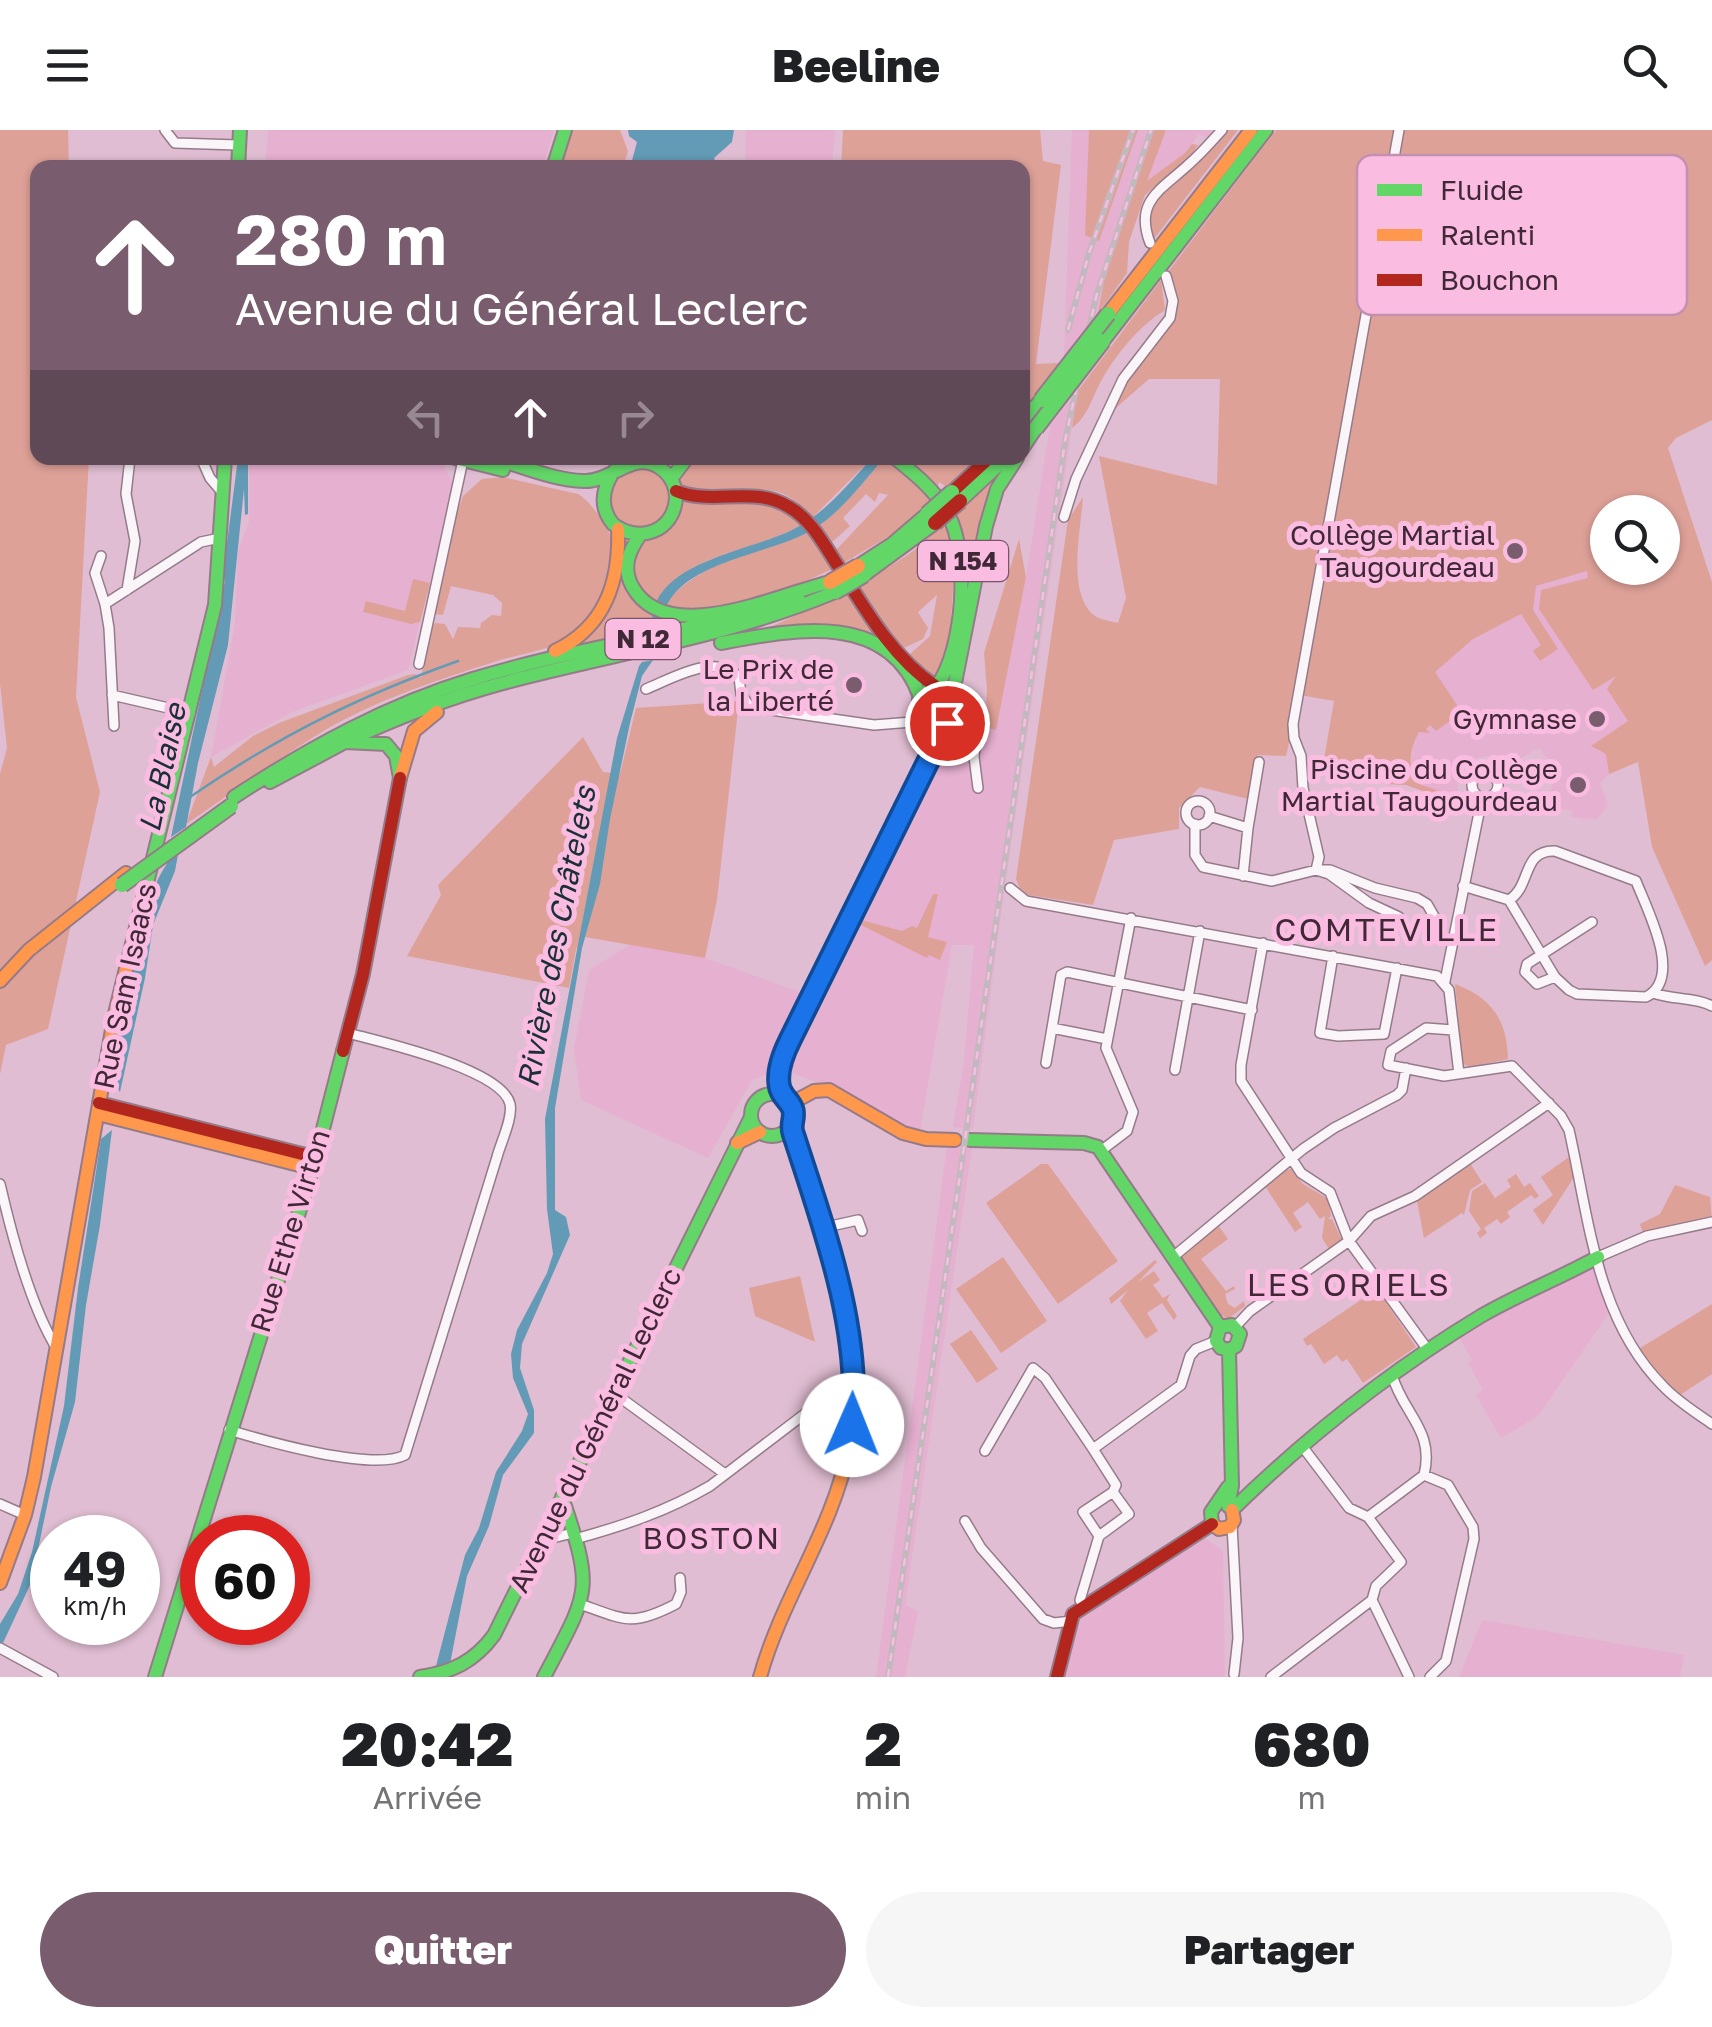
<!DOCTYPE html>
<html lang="fr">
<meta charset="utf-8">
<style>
:root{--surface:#fff;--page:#f6f6f6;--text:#202124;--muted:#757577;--accent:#795c6d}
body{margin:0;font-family:"Golos Text",sans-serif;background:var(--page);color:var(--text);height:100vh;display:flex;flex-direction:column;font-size:38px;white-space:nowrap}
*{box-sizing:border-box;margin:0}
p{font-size:32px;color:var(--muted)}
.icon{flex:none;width:55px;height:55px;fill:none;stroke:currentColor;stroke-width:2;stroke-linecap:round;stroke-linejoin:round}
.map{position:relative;height:1547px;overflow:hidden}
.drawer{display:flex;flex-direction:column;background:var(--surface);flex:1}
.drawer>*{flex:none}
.guide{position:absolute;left:30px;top:30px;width:1000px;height:305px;border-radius:20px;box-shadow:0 2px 8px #0004;background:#795c6d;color:#fff;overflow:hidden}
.fabs{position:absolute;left:1590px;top:365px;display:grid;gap:20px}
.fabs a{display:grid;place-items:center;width:90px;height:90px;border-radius:50%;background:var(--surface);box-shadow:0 2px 8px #0004;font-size:50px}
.speed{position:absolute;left:30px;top:1385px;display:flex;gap:20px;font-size:50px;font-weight:700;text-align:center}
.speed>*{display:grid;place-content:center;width:130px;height:130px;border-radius:50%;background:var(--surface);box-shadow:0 2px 8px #0004;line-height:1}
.speed small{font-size:25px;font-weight:400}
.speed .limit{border:15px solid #d22;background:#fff;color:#111}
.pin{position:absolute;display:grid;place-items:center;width:85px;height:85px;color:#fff;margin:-42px;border:5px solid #fff;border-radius:50%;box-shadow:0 2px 10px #0007}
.me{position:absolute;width:110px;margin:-55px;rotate:1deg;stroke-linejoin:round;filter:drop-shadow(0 0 8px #0008)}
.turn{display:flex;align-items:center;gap:35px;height:210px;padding:0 40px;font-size:45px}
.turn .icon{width:130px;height:130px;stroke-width:2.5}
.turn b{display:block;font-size:70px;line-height:85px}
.lanes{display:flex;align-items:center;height:95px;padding:0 40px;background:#0003;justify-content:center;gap:50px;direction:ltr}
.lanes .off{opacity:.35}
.eta{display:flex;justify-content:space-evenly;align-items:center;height:170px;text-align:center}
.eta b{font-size:60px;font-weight:800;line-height:70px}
.action{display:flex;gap:20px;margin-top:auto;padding:20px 40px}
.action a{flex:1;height:115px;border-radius:60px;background:var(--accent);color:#fff;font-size:40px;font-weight:800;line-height:115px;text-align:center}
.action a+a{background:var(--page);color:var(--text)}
header{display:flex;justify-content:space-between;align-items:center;height:130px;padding:0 40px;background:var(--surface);font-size:45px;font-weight:800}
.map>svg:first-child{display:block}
.built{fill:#e6b0d0}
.green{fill:#dea198;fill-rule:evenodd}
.water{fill:#639bb6}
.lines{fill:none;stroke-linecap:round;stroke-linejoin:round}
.stream{stroke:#639bb6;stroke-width:2.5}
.street-casing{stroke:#957b8a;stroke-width:12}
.fast-casing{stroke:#957b8a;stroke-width:16}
.slow-casing{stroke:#957b8a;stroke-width:16}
.jam-casing{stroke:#957b8a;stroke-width:16}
.street{stroke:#faf5f8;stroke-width:9}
.fast{stroke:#63d668;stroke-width:12}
.slow{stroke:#ff974d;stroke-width:12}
.jam{stroke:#b3261e;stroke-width:12}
.rail-casing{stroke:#c2b9be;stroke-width:6}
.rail{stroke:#fbbce2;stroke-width:2.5;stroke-dasharray:8;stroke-linecap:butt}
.fast-bridge-casing{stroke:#957b8a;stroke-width:18;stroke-linecap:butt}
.slow-bridge-casing{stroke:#957b8a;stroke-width:18;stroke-linecap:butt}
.jam-bridge-casing{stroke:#957b8a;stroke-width:18;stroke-linecap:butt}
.fast-bridge{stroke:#63d668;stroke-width:14}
.slow-bridge{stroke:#ff974d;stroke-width:14}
.jam-bridge{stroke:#b3261e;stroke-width:14}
.route-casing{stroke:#114b97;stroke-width:25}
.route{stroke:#1a73e8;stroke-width:18}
.poi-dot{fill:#795c6d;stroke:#fbbce2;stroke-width:4}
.labels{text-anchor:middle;stroke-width:10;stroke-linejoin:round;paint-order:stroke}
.shield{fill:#fbbce2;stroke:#79546a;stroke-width:2.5}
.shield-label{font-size:25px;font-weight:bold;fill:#412837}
.poi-label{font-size:28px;fill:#412837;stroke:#fbbce2;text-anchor:end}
.street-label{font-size:28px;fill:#412837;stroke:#fbbce2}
.water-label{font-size:30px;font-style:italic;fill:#1a2f37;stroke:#fbbce2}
.neighbourhood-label{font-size:30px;letter-spacing:2.5px;fill:#412837;stroke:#fbbce2}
.quarter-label{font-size:32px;letter-spacing:2.5px;fill:#412837;stroke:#fbbce2}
.key{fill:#fbbce2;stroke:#c390af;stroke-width:2.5}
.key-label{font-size:28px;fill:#412837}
</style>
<header><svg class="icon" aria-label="menu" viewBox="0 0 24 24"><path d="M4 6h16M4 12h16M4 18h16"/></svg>Beeline<svg class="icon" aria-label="search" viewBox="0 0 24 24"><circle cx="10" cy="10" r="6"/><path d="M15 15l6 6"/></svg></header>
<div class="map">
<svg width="1712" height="1547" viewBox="0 0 1712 1547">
<rect width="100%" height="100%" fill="#e0bdd2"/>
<path class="built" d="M268,0h286l-11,37 -278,1z
M746,0h89l-3,37h-87z
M1072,0h82l-38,111 -18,73 -34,44z
M1165,0h47l-5,8 -8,-4 -13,19 -40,29z
M1499,188l138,366 1,77 -29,13 -9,9 8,23 -12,14 -24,-3v-6l-14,-3 -3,5 -8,-2 6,-32 -3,-16 -11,-15 -32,18 -20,-10 -18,4 -11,14 -1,29 -51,-18z
M1077,262l-75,515 -29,222 -20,-2 11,-64 10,-118h-22l-32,185 -27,-7 -51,-30 -61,-25 -29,12 -44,78 -127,-58 -7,-51 15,-79 41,-25 75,13 112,40 64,-136 70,-129 16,-12 29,9 30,-153 24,-151z
M249,328h191l14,28 -46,184 -116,42 -81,45 24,-133 3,-72 11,-30z
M947,1017l25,1 -67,457 13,6 -13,66h-29z
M1596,1136l12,48 -70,102 -37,22 -25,-43 7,-5 -15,-27 4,-3 -12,-21 44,-27z
M1205,1408l18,13 2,126h-162l16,-58z
M1482,1490l202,35 -4,22h-221z"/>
<path class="green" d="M0,0h68l1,37 -31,1v290h51l-13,239 24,95 -52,237 -42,16 -6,29v-300l7,-26 -7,-65z
M568,0h52l8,21 -5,16 -66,1z
M843,0h197l3,31 18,4 -25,199 23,-1 -36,49 -1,-244h-181z
M1089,0h49l-39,111 -14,-6z
M1154,0h12l-19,51 38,-28 7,-9 6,1 -8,12 -45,38 -16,47 -2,31 -29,41 7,-39z
M1226,0h12l-85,110 -5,-15 6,-25z
M1276,0h436v290l-36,18 -8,10 44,134v378l-7,6 -53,-119 -14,-85 -29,12 -3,-20 -15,-8 37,-25 -21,-32 9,-13 -23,14 -54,-81 2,-19 47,-12 -1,-7 -51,15 -3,24 25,39 -18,12 -7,-10 8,-6 -20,-31 -48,25 -38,33 24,36 -1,9 8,2 7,10 -14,5 -8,-14 -15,11 -6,-6 -4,4 4,4 -11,-1c-9,15 -14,42 2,53l38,12 -2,6 -51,-18 -20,-1 -62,-25 10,-58 -34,-6 -14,61 -28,-1 -10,44 -48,-12 -21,21v21l-65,11 -21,65 -71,-11 -6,-15 52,-359 15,-23c-2,32 -17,98 12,119 6,4 16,5 23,7l8,-25 -27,-142 118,29 3,-106h-71l-39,34c6,-12 11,-25 19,-36 26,-38 60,-54 39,-105zM1608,382h54v56h-54z
M1161,150l4,30c-27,17 -48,43 -64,71 -9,17 -13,35 -29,47l5,-36z
M699,328h63v6l4,1 1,-7h105l-59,59c-11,-11 -22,-22 -39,-26 -26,-6 -85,15 -96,-12l13,-18z
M884,328l25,18 22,24 -40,35 -49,29 -6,-14 52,-55 -9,-2 -4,9 -9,-8 -23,24 7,8 -20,18 -11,-18 26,-24z
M901,328h78l-32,29 -8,-5 -2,9z
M608 368a31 31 0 1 1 62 0a31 31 0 1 1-62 0Z
M503,347l75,17c13,7 31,34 35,48 4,21 -9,63 -22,79 -24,28 -65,31 -97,41 -57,18 -117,38 -169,68 -48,29 -93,63 -139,94l25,-67 3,10 39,-31 26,-13 129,-48 7,-1 6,4 10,-51 4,-4 10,1 8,15 5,-12 22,1 1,-5 11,-8 9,1 1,-13 -9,-8 -42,-9 -8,29 -9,-1 18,-86 11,-32 19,-17z
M996,348l-31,137 2,-67 -12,-34z
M682,368h79l38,21 2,6c-45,27 -115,27 -144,76l-20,-13 -7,-24c2,-6 4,-12 7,-16 18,-22 37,-4 45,-50z
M949,390l7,21 -7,112 -12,26 -9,-1 -19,-23 21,-19 7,-41 -19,17 10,16 -5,11 -19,9 -29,-34 -17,-27 54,-35z
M807,403l27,35c-38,19 -129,56 -168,36 31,-43 95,-52 141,-71z
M623,408l8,2 -8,14 30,60 -4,18 -73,16 16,-14z
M1019,409l7,38 -30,153 -11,-3 2,-37 -3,-37z
M413,449l17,4 -10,39 -9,2 -48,-12 3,-11 39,10z
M851,461l48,63 -21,-12 -110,-14z
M739,571l-22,199 -12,58 -120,-21 -9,12 -7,39 -162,-32 34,-61 -3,-10 145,-148 20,35 17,2 16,-66z
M933,764h5l-10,43 19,5 -7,18 -11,-5 -2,3 -68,-34 2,-4 41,11 10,-5 5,2z
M1455,854c37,14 52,36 53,75l-37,8 -8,-3z
M1569,1027l5,20 -31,48 -10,-15 20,-15 -12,-18z
M1470,1033l12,19 -12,8 -6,25 -2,-2 -38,25 -7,-37z
M1041,1034h7l70,97 -60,43 -72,-101z
M1291,1039l12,15 25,15 3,17 -3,3h4l10,21 -13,9 -7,-11 3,-22 -5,3 -12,-17 -15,11 9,14 -7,5 -30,-46 20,-16z
M1516,1044l8,13 6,-4 9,13 -4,3 -4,-4 -24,17 3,5 -9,7 -4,-5 -13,9 3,5 -7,5 -3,-5 4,-4 -12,-18 3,-20 13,-8 10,15 16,-11 -4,-7z
M1675,1055l35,12 2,24 -69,12 -3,-9 20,-10z
M1218,1095l10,14 -27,20 25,32 8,-5 1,3 -10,5 3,10 7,4 9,-7 1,5 -17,13 -10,-6 -37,-55z
M1003,1127l44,64 -46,32 -45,-64z
M1155,1130l2,2 -19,20 16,-11 6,9 -7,5 10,13 7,-4 -3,6 10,16 -3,4 -12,-17 -15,10 11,18 -12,8 -26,-38 8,-11 -17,14 -2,-6z
M800,1146l15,66 -60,-26 -6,-28z
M1377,1159l39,58 -53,36 -16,-24 -5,3 -5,-7 -13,9 -13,-20 -4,2 -4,-7z
M1712,1174v70l-38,25 -42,-46z
M971,1200l27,39 -21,14 -27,-39z"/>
<path class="water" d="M628,0h106l-2,12 -18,16 4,9 -88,1 7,-26 -8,-6z
M238,328h10v56l-3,1 -1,-26 -16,156 -30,118 -12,64 -15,10 54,-256 -2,-7z
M872,328h12c-21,24 -42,53 -70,71 -45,28 -153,33 -152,100l-13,3c3,-12 4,-26 11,-37 25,-37 93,-46 132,-65 33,-16 56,-46 80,-72z
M653,530l-11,16 -12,47 -20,96 -10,65 -18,64 -27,160v102l11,7 4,18 -48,109 -2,24 14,42v23l-31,42 -14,51 -22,50 -17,88 -14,2 29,-111 14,-27 17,-56 26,-41 6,-17 -15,-36 -2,-24 6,-24 30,-57 6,-19 -6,-45 -2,-90 72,-381 22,-72 3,-4z
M179,719l-4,22 -22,54 -8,53 -25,114 -9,-14c13,-61 23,-186 68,-229z
M112,1000l-12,95 -14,80 -11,97 -24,85 -20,96 -28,60 -3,-1v-18l18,-30 14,-42 32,-146 14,-118 23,-149z"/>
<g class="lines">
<path class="stream" d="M190,667c89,-61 167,-100 268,-136"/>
<g class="street-casing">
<path id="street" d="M165,0l10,13 63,2
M1399,0l-106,594 1,14 7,18 2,32 16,69 -3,13 13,4 40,29 30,14 8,12
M1150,113c-16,-42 11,-53 38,-78 13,-11 23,-23 34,-35
M201,328l9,20 12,14
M1064,387l12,-38 47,-100 47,-61 3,-17 -7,-25
M101,426l-6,17 10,31 4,24 5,98
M127,460l8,-49 -9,-47 4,-36
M105,474l96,-62 19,-4
M419,534l44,-204
M646,559c25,-10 70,-37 93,-12l2,17 9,13 124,18 51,-4
M112,565l78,18
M957,570l13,8 8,10 -4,39 4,31
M1472 655a13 13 0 1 1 26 0a13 13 0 1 1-26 0Z
M1186 683a12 12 0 1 1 24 0a12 12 0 1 1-24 0Z
M1209,686l39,12 -5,48
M1195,694v31l8,12 69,14 44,-11h14l45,18 42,10 10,6 8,14
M1248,698l11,-66
M1463,756l46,14 46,77 14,13 8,4 69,3c38,-19 1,-87 -10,-116l-81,-30c-34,-1 -23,35 -46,49
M1010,758l16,13 411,75 12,14 10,84
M1263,813l-22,122v16l60,92 29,19 19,49 79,109
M1333,826l-13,77 18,3 46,-2 13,-66
M1555,847l-18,7 -12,-12 2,-8 65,-42
M1445,851l37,-183
M1653,863c20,7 42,4 59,13
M1453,900l-27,-2 -35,23 -3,14 56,11 68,-10 49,50 8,14c20,88 27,189 94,256 14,15 32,26 49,38
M1107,909l-55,-11 9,-53 6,-3 185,38
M1046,933l6,-35
M1175,940l25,-139
M1102,1020l25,-19 6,-19 -27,-64 25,-130
M0,1054c11,48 31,123 57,165
M822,1098l36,-8 4,11
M1173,1127l130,-108 31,-21 63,-33 5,-5 4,-22
M1598,1127l49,-21 65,-14
M1235,1197l15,-16 99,-70 22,-25 44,-20 134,-93
M1392,1245c11,39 43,55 32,100
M614,1263l111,81
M822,1274l26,3
M229,1300c36,11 144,42 176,25l92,-298c4,-15 16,-39 13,-53 -8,-35 -129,-62 -162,-71
M1302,1316l47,62 19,9 56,-42 24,10 25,42 1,12 -28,122 -16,16
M1093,1319l23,36 -3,7
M985,1321l48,-83 12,10 48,71 88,-64 9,-29 6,-7 20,-8
M1113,1362l16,22 -30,22 -16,-24z
M0,1374l25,11
M1368,1387l33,45 -25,24 -4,14 37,77
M965,1391l16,27 62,71 11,4 18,-2
M1232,1395l6,113 -4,36
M575,1409c48,-13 92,-28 135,-53l138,-105
M540,1411l33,-8
M580,1474c45,16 52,23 96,0l5,-12 -1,-14
M1084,1477l-4,-7 19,-64
M0,1518l53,29
M1271,1547l101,-77"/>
</g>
<g class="fast-casing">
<path id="fast" d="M238,38l2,-38
M553,38l12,-38
M1103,211l163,-211
M1022,291l19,-21
M1022,319l14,-21
M455,328l48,12
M493,328c29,8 60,22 91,23 29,1 53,-35 80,-10 8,7 12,16 12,27 -2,34 -38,46 -63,26 -14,-17 -11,-35 1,-53
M895,328c20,16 41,33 53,56 22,41 16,134 -11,172
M671,349l16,-21
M960,371l46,-43
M640,405c-11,16 -18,32 -8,51 34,63 147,8 198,-4
M858,436l34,-22 35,-30
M864,445l71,-52
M721,513c70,-13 168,-34 199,54
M953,563l33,-167 11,-37 20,-31
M345,612c51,-24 103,-44 158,-59 112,-30 225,-46 332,-91
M270,652l75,-40 41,2 10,12 4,22
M234,667c75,-49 153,-92 239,-118 107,-33 219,-45 325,-82
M134,806l81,-331 10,-147
M751 985a21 21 0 1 1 42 0a21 21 0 1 1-42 0Z
M783,967l-3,-29 9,-28 150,-304 17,-24 -2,-19c-12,-10 -26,-6 -35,6l1,16 11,10 16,-2
M791,995l16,43 35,140
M970,1010l114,3 14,4 122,180
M1220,1197l12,-2 8,9 -4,12 -7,4
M1220,1197l-4,14 5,7 8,2
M1228,1376l4,-20 -3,-136
M1232,1380c76,-74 158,-139 249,-194 38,-22 79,-38 117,-59
M1212,1394l-1,-12 17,-25
M155,1547l159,-513 29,-113
M420,1547c32,-5 54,-15 74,-42l257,-518
M544,1547c46,-88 50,-85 18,-180"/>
</g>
<g class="slow-casing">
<path id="slow" d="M1108,184l143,-184
M555,521c50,-24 65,-69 63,-122
M400,648l14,-47 23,-19
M0,851l29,-31 97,-77
M790,974l24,-13 15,-1 74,43 23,6 29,1
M98,984l205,52 11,-2
M737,1013l23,-11
M1212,1394l7,5 11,-2 4,-7 -2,-10
M0,1453l25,-68 9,-38 80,-459 20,-82
M760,1547c22,-80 74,-149 89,-231 9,-46 2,-93 -7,-138"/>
</g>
<g class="jam-casing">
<path id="jam" d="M676,361c37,15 78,-6 113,16 23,13 35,38 49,59 27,43 54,91 97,120
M952,362l37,-34
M343,921l20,-77 37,-196
M99,973l207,52 8,9
M1057,1547l16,-63 139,-90"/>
</g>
<use href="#street" class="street"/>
<use href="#fast" class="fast"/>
<use href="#slow" class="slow"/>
<use href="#jam" class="jam"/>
<g class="rail-casing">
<path id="rail" d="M1068,200l21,-77 44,-123
M888,1547l177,-1236 31,-144 55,-167"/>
</g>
<use href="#rail" class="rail"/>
<g class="fast-bridge-casing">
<path id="fast-bridge" d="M1041,270l67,-86
M1036,298l67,-87
M927,384l25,-22
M835,462l29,-17
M122,755l109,-79"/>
</g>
<g class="slow-bridge-casing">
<path id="slow-bridge" d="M830,452l28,-16"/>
</g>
<g class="jam-bridge-casing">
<path id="jam-bridge" d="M935,393l25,-22"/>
</g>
<use href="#fast-bridge" class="fast-bridge"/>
<use href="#slow-bridge" class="slow-bridge"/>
<use href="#jam-bridge" class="jam-bridge"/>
</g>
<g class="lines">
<g class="route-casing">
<path id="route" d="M852,1295c10,-96 -30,-202 -59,-292 -3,-9 2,-14 0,-23 -3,-10 -13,-14 -14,-26 -2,-15 4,-30 11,-44l157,-317"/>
</g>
<use href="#route" class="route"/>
</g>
<g class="poi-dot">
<circle cx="1515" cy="421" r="10"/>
<circle cx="854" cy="555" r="10"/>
<circle cx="1597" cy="589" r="10"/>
<circle cx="1578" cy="655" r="10"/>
</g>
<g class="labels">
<g class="shield">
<rect x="918" y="411" width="90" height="40" rx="8"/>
<rect x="605.5" y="489" width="75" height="40" rx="8"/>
</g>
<g class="shield-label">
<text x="963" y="440">N 154</text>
<text x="643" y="518">N 12</text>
</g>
<g class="poi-label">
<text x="1495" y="415">Collège Martial<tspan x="1495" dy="32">Taugourdeau</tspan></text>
<text x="834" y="549">Le Prix de<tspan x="834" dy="32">la Liberté</tspan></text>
<text x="1577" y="599">Gymnase</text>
<text x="1558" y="649">Piscine du Collège<tspan x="1558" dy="32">Martial Taugourdeau</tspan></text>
</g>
<g class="street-label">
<text transform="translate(125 856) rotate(-78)" y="10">Rue Sam Isaacs</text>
<text transform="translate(290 1101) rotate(-73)" y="10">Rue Ethe Virton</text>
<text transform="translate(595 1300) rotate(-64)" y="10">Avenue du Général Leclerc</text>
</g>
<g class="water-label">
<text transform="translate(163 638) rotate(-78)" y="10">La Blaise</text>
<text transform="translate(557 807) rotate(-79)" y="10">Rivière des Châtelets</text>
</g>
<g class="neighbourhood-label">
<text x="712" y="1419">BOSTON</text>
</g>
<g class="quarter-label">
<text x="1387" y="811">COMTEVILLE</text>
<text x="1349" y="1166">LES ORIELS</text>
</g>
</g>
<rect x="1357" y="25" width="330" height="160" rx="15" class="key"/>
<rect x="1377" y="54" width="45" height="12" fill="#63d668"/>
<rect x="1377" y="99" width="45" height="12" fill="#ff974d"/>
<rect x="1377" y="144" width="45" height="12" fill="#b3261e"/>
<g class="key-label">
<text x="1440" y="70">Fluide</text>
<text x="1440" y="115">Ralenti</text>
<text x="1440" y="160">Bouchon</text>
</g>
</svg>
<div class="fabs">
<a><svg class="icon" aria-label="search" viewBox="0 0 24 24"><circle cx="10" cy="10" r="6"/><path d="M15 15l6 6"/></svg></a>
</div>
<div class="speed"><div>49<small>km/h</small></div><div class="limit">60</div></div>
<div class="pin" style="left:947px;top:593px;background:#d93025"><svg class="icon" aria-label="arrive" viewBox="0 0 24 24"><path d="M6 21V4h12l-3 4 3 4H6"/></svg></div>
<svg class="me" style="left:852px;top:1295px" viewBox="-20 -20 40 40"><circle r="19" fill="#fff"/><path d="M0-13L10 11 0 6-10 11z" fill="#1a73e8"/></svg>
<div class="guide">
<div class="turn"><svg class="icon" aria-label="ahead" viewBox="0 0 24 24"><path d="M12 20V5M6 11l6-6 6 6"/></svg><div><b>280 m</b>Avenue du Général Leclerc</div></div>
<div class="lanes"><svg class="icon off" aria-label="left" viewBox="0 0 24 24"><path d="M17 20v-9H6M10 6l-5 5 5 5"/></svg><svg class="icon" aria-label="ahead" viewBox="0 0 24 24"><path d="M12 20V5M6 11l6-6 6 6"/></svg><svg class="icon off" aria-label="right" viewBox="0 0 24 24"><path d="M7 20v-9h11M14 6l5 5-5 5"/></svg></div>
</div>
</div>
<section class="drawer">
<div class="eta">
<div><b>20:42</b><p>Arrivée</p></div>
<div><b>2</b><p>min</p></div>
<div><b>680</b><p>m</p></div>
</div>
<div class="action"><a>Quitter</a><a>Partager</a></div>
</section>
